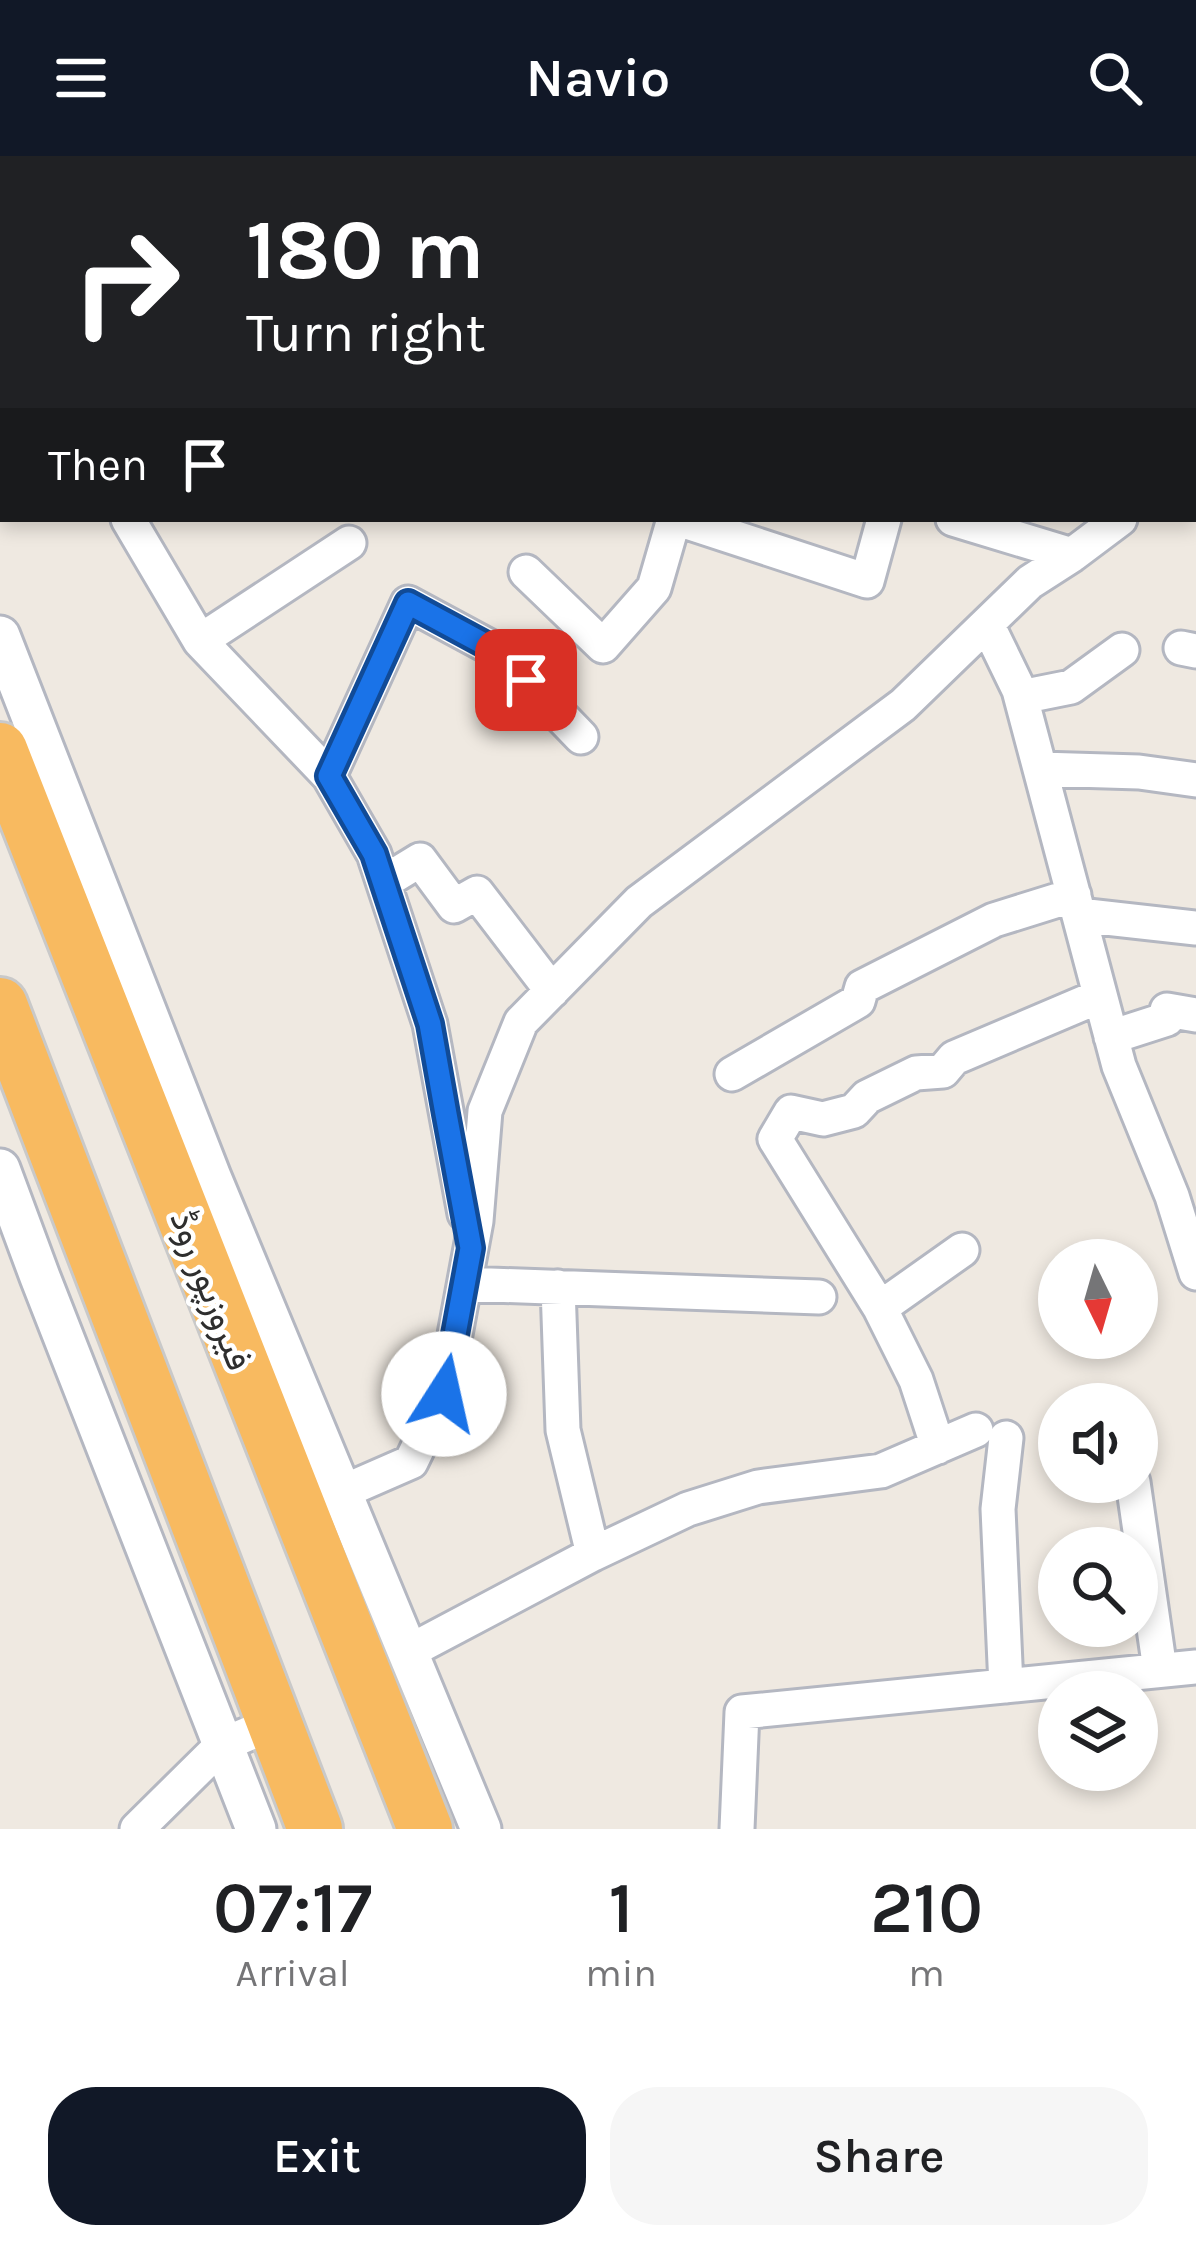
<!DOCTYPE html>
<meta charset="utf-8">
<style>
:root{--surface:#fff;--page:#f6f6f6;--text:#202124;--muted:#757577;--accent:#111827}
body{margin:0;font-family:Karla,Vazirmatn,sans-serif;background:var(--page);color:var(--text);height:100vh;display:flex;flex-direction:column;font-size:45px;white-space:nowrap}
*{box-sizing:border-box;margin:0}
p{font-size:39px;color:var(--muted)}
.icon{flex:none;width:66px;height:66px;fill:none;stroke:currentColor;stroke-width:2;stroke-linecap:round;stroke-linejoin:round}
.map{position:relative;height:1673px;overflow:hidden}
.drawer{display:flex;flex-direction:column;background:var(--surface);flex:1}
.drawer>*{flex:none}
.guide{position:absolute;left:0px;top:0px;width:1197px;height:366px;box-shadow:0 6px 18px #0003;background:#202124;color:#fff;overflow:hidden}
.needle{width:78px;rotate:175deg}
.controls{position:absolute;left:1038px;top:1083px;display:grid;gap:24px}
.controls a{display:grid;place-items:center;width:120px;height:120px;border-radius:50%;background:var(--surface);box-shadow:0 6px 18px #0003;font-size:60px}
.pin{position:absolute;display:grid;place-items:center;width:102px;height:102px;color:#fff;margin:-51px;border-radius:24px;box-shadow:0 6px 18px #0006}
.me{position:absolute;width:132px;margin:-66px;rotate:10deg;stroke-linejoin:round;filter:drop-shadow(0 0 9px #0008)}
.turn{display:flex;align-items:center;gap:42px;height:252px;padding:0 48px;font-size:54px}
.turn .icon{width:156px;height:156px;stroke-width:2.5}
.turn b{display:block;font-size:84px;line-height:102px}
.then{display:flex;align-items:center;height:114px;padding:0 48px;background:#0003;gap:24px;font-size:45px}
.eta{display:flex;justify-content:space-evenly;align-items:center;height:204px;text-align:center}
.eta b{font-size:72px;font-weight:600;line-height:84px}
.primary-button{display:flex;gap:24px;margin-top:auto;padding:24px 48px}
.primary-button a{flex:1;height:138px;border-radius:48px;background:var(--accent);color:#fff;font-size:48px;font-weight:600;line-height:138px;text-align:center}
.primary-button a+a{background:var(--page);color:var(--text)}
header{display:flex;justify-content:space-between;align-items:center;height:156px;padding:0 48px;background:var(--accent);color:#fff;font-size:54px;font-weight:600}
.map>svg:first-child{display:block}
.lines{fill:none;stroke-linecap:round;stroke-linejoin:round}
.minor-casing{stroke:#b4b7c1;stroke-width:39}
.tertiary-casing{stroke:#b4b7c1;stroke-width:45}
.trunk-casing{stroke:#c9c9c9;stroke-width:60}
.minor{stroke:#fff;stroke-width:33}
.tertiary{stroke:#fff;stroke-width:39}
.trunk{stroke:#f8ba60;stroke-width:54}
.route-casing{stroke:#114b97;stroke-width:30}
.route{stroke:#1a73e8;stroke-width:21}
.labels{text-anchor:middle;stroke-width:9;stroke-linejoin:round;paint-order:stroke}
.street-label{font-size:36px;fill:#2e2e2e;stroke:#fff}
</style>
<header><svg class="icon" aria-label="menu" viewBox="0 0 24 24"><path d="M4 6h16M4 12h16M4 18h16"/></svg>Navio<svg class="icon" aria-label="search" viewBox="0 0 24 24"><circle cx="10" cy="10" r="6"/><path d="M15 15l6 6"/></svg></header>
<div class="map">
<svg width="1196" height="1673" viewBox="0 0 1196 1673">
<rect width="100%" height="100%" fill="#efe9e1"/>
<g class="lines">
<g class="minor-casing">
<path id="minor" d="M309,3l1,-3
M467,3l1,-3
M880,3l1,-3
M1089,3l1,-3
M1194,144l2,1
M0,223h3
M1194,296l2,-8
M1194,338l2,-1
M128,363l72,122 129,135 45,78 56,170 35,190
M678,363l189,62 17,-62
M953,363l119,36
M526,416l77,74 51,-58 20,-69
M987,468l32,66 100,376 53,130 24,77
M200,485l149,-98
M1181,492l15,3
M1021,541l50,-10 51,-37
M1040,613l99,3 57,8
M329,620l79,-173 91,49 82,85
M384,726l36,-22 34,46 23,-13 75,98
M1079,759l117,13
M1111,881l56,-18v-9l29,5
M732,918l126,-73 4,-14 132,-67 80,-25
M962,1094l-82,58 -105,-169 16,-27 32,7 31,-8 13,-14 49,-24 27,-2 11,-13 146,-62
M465,1128l354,13
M880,1152l36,72 22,67
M1006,1282l-8,71 8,177
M1133,1326l27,188
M317,1345l23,-8 71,-31 33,-68 32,-173 9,-110 36,-89 118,-120 264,-197 127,-123 42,-27 48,-36
M593,1398l95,-45 70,-22 123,-16 95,-41
M408,1496l185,-98 -30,-124 -5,-143
M137,1673l85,-84 52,-22
M737,1673l5,-117 454,-45"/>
</g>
<g class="tertiary-casing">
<path id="tertiary" d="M0,480l211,541 270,652
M0,1013l40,108 216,552"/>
</g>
<g class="trunk-casing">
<path id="trunk" d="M0,594l425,1079
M0,849l315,824"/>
</g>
<use href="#minor" class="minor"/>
<use href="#tertiary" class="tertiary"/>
<use href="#trunk" class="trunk"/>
</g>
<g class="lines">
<g class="route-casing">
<path id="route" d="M444,1238l27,-146 -25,-134 -16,-90 -56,-170 -45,-78 79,-173 91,49 27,28"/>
</g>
<use href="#route" class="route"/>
</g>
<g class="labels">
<g class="street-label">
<text transform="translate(212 1134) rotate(69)" y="13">فیروزپور روڈ</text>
</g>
</g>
</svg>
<div class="controls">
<a><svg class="needle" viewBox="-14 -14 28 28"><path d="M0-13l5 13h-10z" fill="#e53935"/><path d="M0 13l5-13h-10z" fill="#757577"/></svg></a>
<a><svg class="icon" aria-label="sound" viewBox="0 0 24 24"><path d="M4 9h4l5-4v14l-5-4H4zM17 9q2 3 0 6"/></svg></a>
<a><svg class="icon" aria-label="search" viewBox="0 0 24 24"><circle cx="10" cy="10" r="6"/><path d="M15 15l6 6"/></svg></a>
<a><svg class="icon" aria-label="layers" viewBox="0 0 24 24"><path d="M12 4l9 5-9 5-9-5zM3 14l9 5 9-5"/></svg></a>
</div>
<div class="pin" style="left:526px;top:524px;background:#d93025"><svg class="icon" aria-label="arrive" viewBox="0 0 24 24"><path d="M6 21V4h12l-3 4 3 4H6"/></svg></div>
<svg class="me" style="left:444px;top:1238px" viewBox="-20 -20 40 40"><circle r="19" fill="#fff"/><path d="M0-13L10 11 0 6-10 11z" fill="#1a73e8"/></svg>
<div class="guide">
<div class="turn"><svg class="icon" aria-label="right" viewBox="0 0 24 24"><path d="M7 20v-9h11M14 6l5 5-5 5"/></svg><div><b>180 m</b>Turn right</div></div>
<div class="then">Then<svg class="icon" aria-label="arrive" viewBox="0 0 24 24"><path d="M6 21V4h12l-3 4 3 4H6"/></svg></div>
</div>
</div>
<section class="drawer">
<div class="eta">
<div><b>07:17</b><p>Arrival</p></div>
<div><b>1</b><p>min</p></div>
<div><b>210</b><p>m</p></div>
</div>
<div class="primary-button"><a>Exit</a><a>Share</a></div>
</section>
